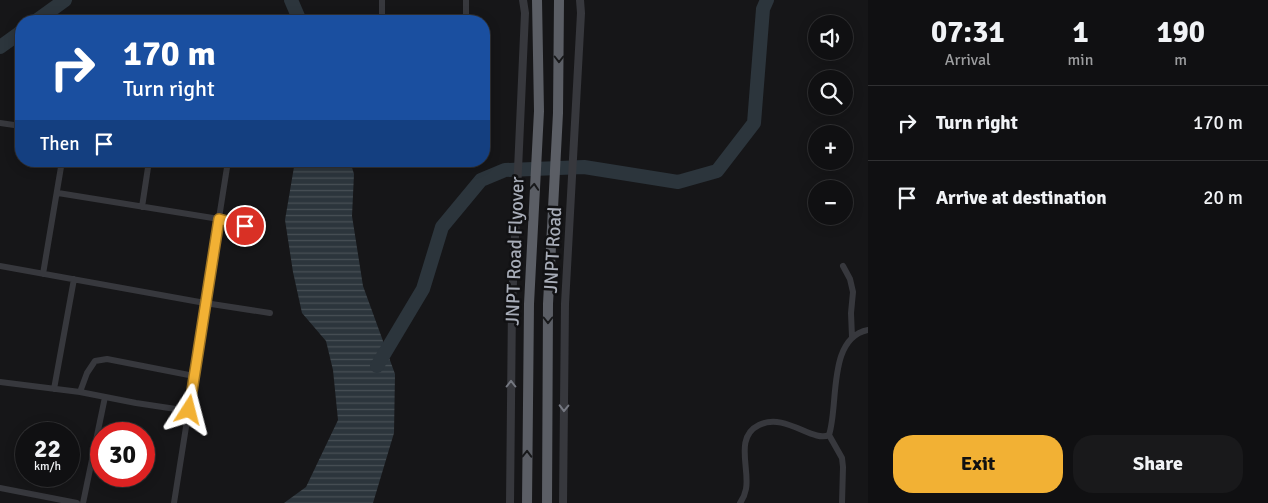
<!DOCTYPE html>
<meta charset="utf-8">
<style>
:root{--surface:#101012;--page:#19191b;--text:#f1f3f6;--muted:#9c9d9f;--line:#303032;--accent:#f2b134}
body{margin:0;font-family:Signika,sans-serif;background:var(--page);color:var(--text);height:100vh;display:flex;flex-direction:column;font-size:19px;white-space:nowrap}
*{box-sizing:border-box;margin:0}
p{font-size:16px;color:var(--muted)}
.icon{flex:none;width:28px;height:28px;fill:none;stroke:currentColor;stroke-width:2;stroke-linecap:round;stroke-linejoin:round}
.map{position:relative;flex:1;overflow:hidden}
.details{display:flex;flex-direction:column;background:var(--surface);width:400px}
.details>*{flex:none}
.banner{position:absolute;left:15px;top:15px;width:475px;height:152px;border-radius:20px;box-shadow:0 2px 12px #0003,0 0 0 1px var(--line);background:#1a4fa0;color:#fff;overflow:hidden}
.fabs{position:absolute;left:808px;top:15px;display:grid;gap:10px}
.fabs a{display:grid;place-items:center;width:45px;height:45px;border-radius:50%;background:var(--surface);box-shadow:0 2px 12px #0003,0 0 0 1px var(--line);font-size:25px}
.speed{position:absolute;left:15px;top:422px;display:flex;gap:10px;font-size:25px;font-weight:700;text-align:center}
.speed>*{display:grid;place-content:center;width:65px;height:65px;border-radius:50%;background:var(--surface);box-shadow:0 2px 12px #0003,0 0 0 1px var(--line);line-height:1}
.speed small{font-size:12px;font-weight:400}
.speed .limit{border:8px solid #d22;background:#fff;color:#111}
.pin{position:absolute;display:grid;place-items:center;width:42px;height:42px;color:#fff;margin:-21px;border:2px solid #fff;border-radius:50%;box-shadow:0 1px 5px #0007}
.me{position:absolute;width:55px;margin:-28px;rotate:9deg;stroke-linejoin:round;filter:drop-shadow(0 0 4px #0008)}
.turn{display:flex;align-items:center;gap:18px;height:105px;padding:0 25px;font-size:22px}
.turn .icon{width:65px;height:65px;stroke-width:2.5}
.turn b{display:block;font-size:35px;line-height:42px}
.then{display:flex;align-items:center;height:48px;padding:0 25px;background:#0003;gap:10px;font-size:19px}
.eta{display:flex;justify-content:space-evenly;align-items:center;height:85px;text-align:center}
.eta b{font-size:30px;font-weight:800;line-height:35px}
.button{display:flex;gap:10px;margin-top:auto;padding:10px 25px}
.button a{flex:1;height:58px;border-radius:20px;background:var(--accent);color:#111;font-size:20px;font-weight:800;line-height:58px;text-align:center}
.button a+a{background:var(--page);color:var(--text)}
ul{padding:0;list-style:none}
li{display:flex;align-items:center;gap:15px;height:75px;padding:0 25px;border-top:1px solid var(--line)}
li div{flex:1}
li b{display:block;font-size:19px}
li em{font-style:normal}
main{display:flex;flex:1;min-height:0}
.map>svg:first-child{display:block}
.water{fill:url(#water-rules)}
.lines{fill:none;stroke-linecap:round;stroke-linejoin:round}
.river{stroke:#2c353c;stroke-width:14}
.minor{stroke:#37383d;stroke-width:6}
.tertiary{stroke:#37383d;stroke-width:8}
.trunk{stroke:#5b5e65;stroke-width:10}
.oneway{stroke:#18191b}
.oneway2{stroke:#757881}
.route-casing{stroke:#9d7322;stroke-width:12}
.route{stroke:#f2b134;stroke-width:9}
.labels{text-anchor:middle;stroke-width:5;stroke-linejoin:round;paint-order:stroke}
.street-label{font-size:19px;fill:#a8adb8;stroke:#111113}
</style>
<main>
<div class="map">
<svg width="868" height="503" viewBox="0 0 868 503">
<defs>
<pattern id="water-rules" width="6" height="5" patternUnits="userSpaceOnUse" patternTransform="scale(1.25)"><rect width="6" height="5" fill="#2c353c"/><path d="M0 2.5h6" fill="none" stroke="#485056"/></pattern>
</defs>
<rect width="100%" height="100%" fill="#161618"/>
<path class="water" d="M295,161h55l4,13 -2,42 11,70 32,88 -1,59 -21,70h-89l22,-16 32,-67 -5,-50 -7,-29 -24,-28 -9,-41 -8,-52z"/>
<g class="lines">
<path class="river" d="M291,0l9,21
M36,21l29,-21
M0,47l21,-15
M377,366l46,-77 19,-62 39,-47 24,-10 79,-3 94,15 39,-11 37,-48 9,-114 4,-9"/>
<path class="minor" d="M382,0v21
M466,0v21
M97,21l3,-2 23,2
M0,123l21,3
M410,161l19,3 10,-3
M58,193l161,26 39,10
M142,207l7,-46
M0,266l205,37 65,10
M843,266l7,13 3,13 -2,21 1,24
M43,274l19,-113
M0,382l80,10 7,-19 8,-12 12,-2 87,17
M54,389l20,-110
M80,392l56,11 53,8
M829,435l13,23 1,9 -1,36
M0,488l77,15
M83,503l22,-106
M174,503l54,-342
M740,503c3,-4 5,-9 6,-14 4,-20 -12,-52 13,-64 26,-13 54,18 70,10 10,-30 -2,-97 39,-105"/>
<path class="tertiary" d="M510,503l2,-199 13,-291 -2,-13
M563,503l2,-199 16,-291 -1,-13"/>
<path class="trunk" d="M527,503l2,-199 10,-193 -2,-111
M547,503l1,-199 10,-191 1,-113"/>
</g>
<defs><path id="oneway-chevron" d="M-2-3.5L2.5 0L-2 3.5" fill="none" stroke-width="1.6" stroke-linecap="round" stroke-linejoin="round" transform="scale(1.25)"/></defs>
<g class="oneway">
<use href="#oneway-chevron" transform="translate(559 59) rotate(90)"/>
<use href="#oneway-chevron" transform="translate(534 187) rotate(-86)"/>
<use href="#oneway-chevron" transform="translate(548 320) rotate(90)"/>
<use href="#oneway-chevron" transform="translate(527 454) rotate(-89)"/>
</g>
<g class="oneway2">
<use href="#oneway-chevron" transform="translate(511 384) rotate(-90)"/>
<use href="#oneway-chevron" transform="translate(564 408) rotate(91)"/>
</g>
<g class="lines">
<g class="route-casing">
<path id="route" d="M189,410l30,-191 26,7"/>
</g>
<use href="#route" class="route"/>
</g>
<g class="labels">
<g class="street-label">
<text transform="translate(552 250) rotate(-87)" y="7">JNPT Road</text>
<text transform="translate(514 251) rotate(-88)" y="7">JNPT Road Flyover</text>
</g>
</g>
</svg>
<div class="fabs">
<a><svg class="icon" aria-label="sound" viewBox="0 0 24 24"><path d="M4 9h4l5-4v14l-5-4H4zM17 9q2 3 0 6"/></svg></a>
<a><svg class="icon" aria-label="search" viewBox="0 0 24 24"><circle cx="10" cy="10" r="6"/><path d="M15 15l6 6"/></svg></a>
<a>+</a>
<a>−</a>
</div>
<div class="speed"><div>22<small>km/h</small></div><div class="limit">30</div></div>
<div class="pin" style="left:245px;top:226px;background:#d93025"><svg class="icon" aria-label="arrive" viewBox="0 0 24 24"><path d="M6 21V4h12l-3 4 3 4H6"/></svg></div>
<svg class="me" style="left:189px;top:410px" viewBox="-20 -20 40 40"><path d="M0-17L14 15 0 8-14 15z" fill="#f2b134" stroke="#fff" stroke-width="4"/></svg>
<div class="banner">
<div class="turn"><svg class="icon" aria-label="right" viewBox="0 0 24 24"><path d="M7 20v-9h11M14 6l5 5-5 5"/></svg><div><b>170 m</b>Turn right</div></div>
<div class="then">Then<svg class="icon" aria-label="arrive" viewBox="0 0 24 24"><path d="M6 21V4h12l-3 4 3 4H6"/></svg></div>
</div>
</div>
<section class="details">
<div class="eta">
<div><b>07:31</b><p>Arrival</p></div>
<div><b>1</b><p>min</p></div>
<div><b>190</b><p>m</p></div>
</div>
<ul>
<li><svg class="icon" aria-label="right" viewBox="0 0 24 24"><path d="M7 20v-9h11M14 6l5 5-5 5"/></svg><div><b>Turn right</b></div><em>170 m</em></li>
<li><svg class="icon" aria-label="arrive" viewBox="0 0 24 24"><path d="M6 21V4h12l-3 4 3 4H6"/></svg><div><b>Arrive at destination</b></div><em>20 m</em></li>
</ul>
<div class="button"><a>Exit</a><a>Share</a></div>
</section>
</main>
